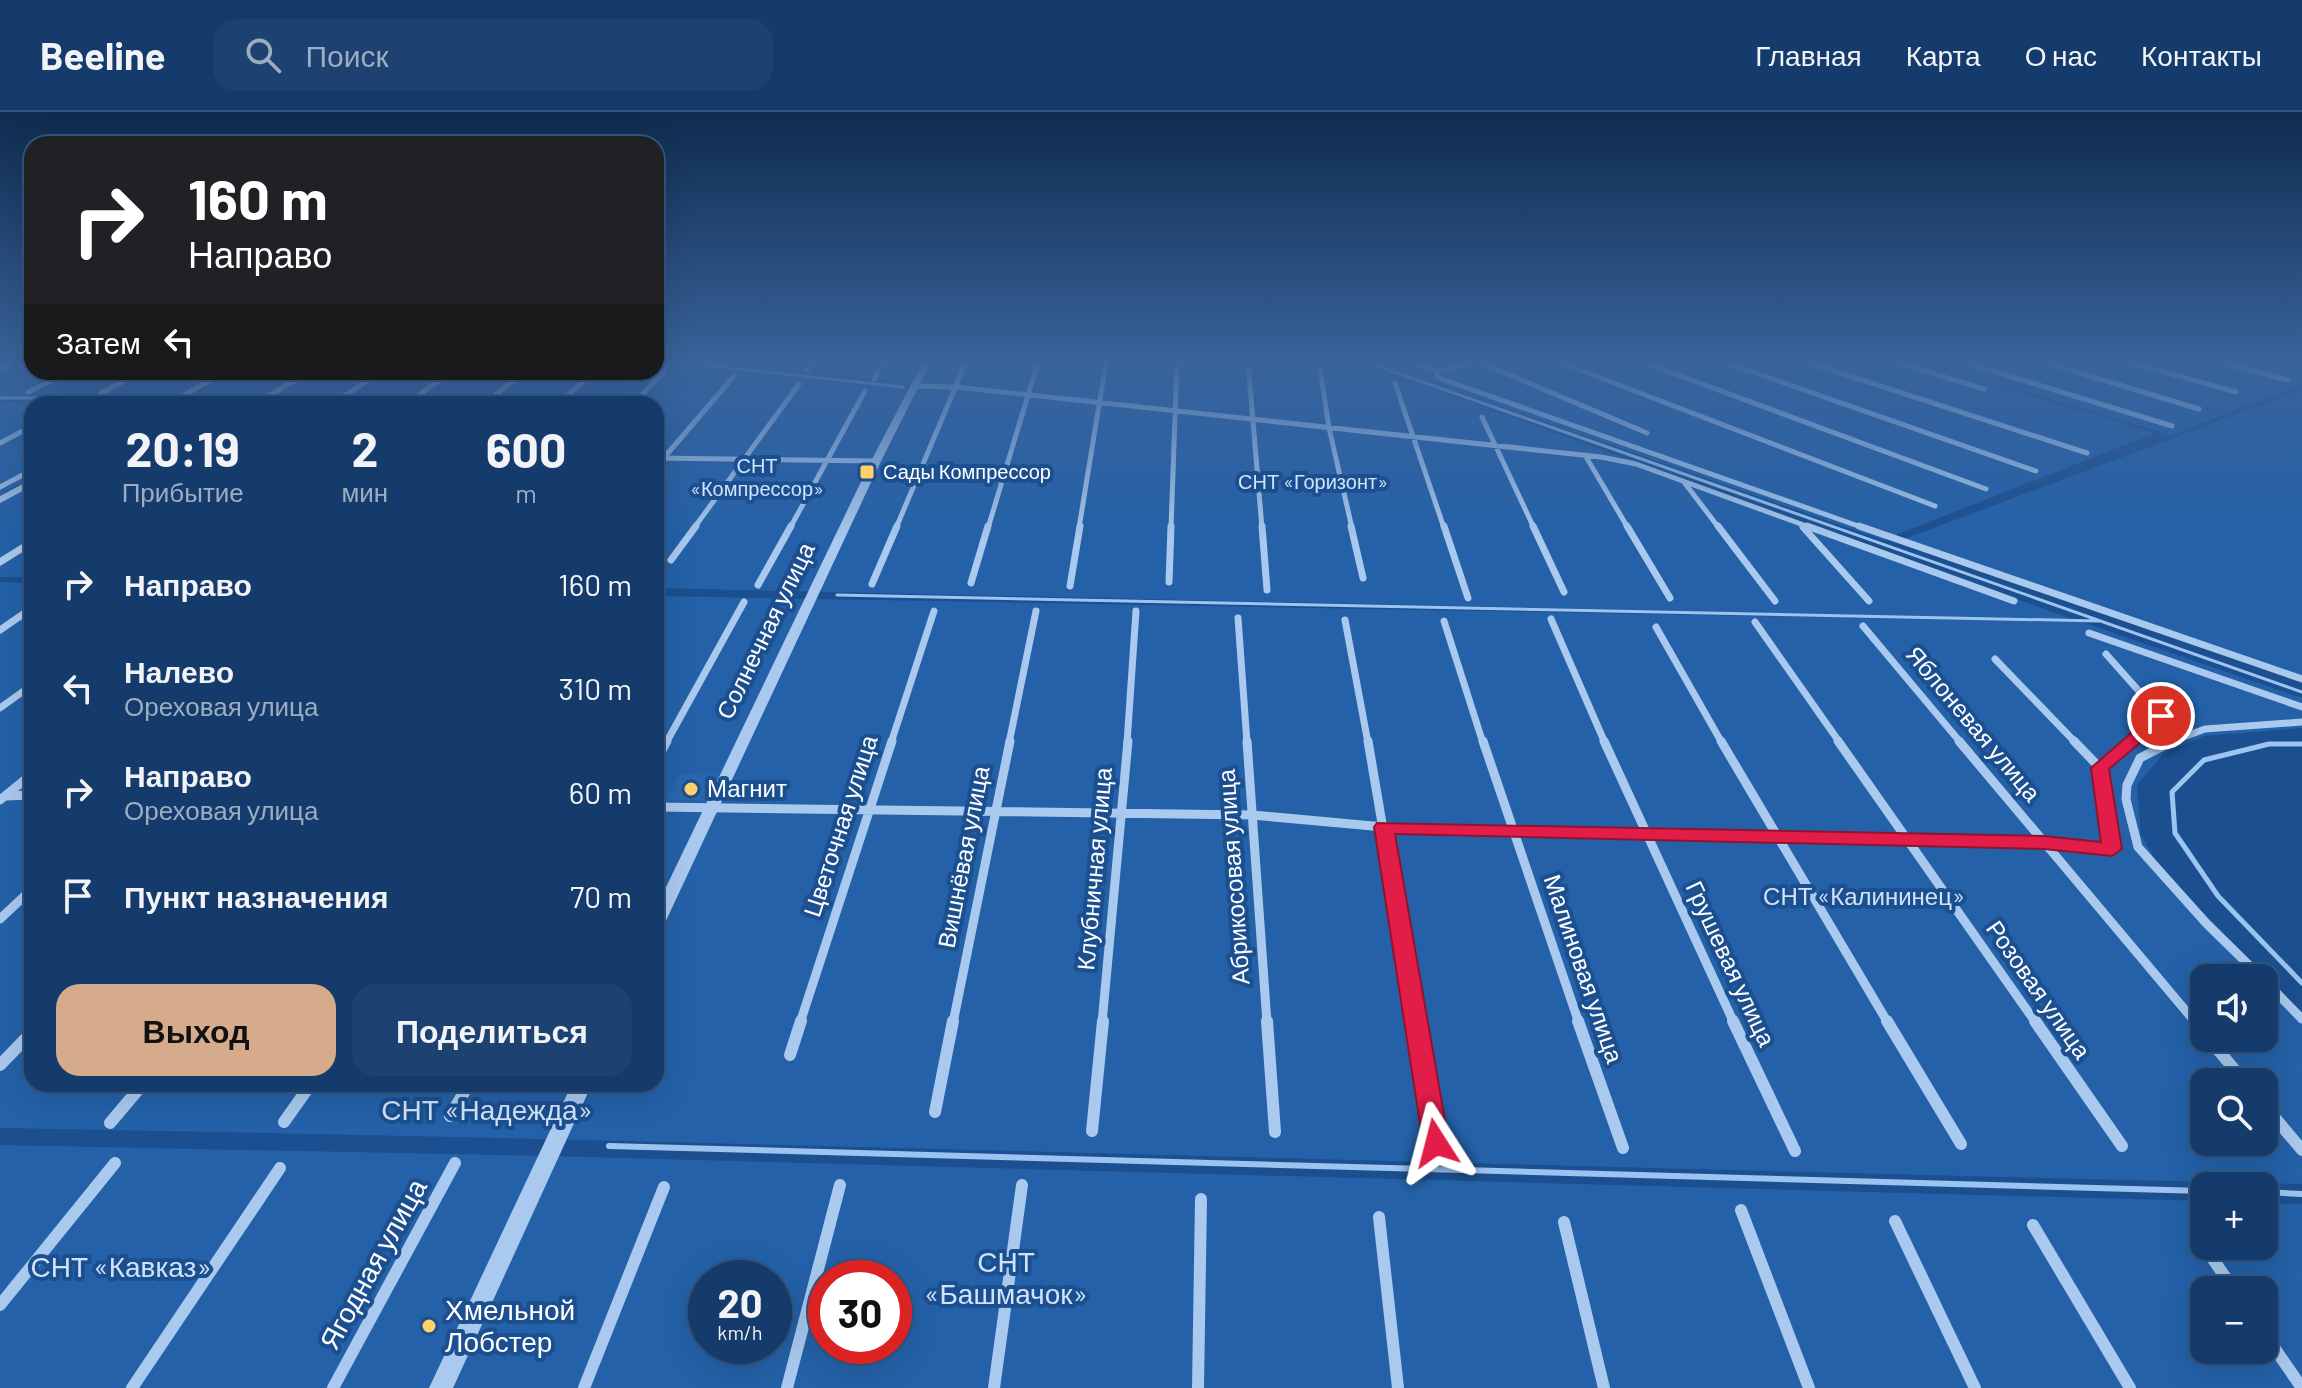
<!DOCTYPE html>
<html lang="ru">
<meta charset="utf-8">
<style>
:root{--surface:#143b6b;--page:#1d4271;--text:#f1f3f6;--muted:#9dadc1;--line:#33557e;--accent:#d6ab8b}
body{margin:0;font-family:Barlow,sans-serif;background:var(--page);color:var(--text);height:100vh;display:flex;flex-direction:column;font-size:30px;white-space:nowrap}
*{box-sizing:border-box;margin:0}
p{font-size:26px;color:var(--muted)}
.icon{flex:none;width:44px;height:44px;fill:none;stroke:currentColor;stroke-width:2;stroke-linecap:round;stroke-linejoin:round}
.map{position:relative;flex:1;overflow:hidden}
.panel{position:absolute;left:24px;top:284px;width:640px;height:696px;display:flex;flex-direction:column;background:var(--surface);border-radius:24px;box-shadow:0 8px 32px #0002,0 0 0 2px var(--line)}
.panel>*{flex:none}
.banner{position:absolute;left:24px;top:24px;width:640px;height:244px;border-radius:24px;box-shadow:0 8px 32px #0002,0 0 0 2px var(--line);background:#202124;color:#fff;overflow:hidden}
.tools{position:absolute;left:2190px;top:852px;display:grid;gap:16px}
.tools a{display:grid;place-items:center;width:88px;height:88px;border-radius:16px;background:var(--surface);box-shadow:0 8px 32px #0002,0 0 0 2px var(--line);font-size:40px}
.speed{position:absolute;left:688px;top:1148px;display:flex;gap:16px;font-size:40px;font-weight:700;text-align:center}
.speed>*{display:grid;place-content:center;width:104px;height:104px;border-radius:50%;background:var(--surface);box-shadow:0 8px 32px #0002,0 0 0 2px var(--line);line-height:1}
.speed small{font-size:20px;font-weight:400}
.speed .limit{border:12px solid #d22;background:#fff;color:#111}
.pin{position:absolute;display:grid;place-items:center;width:68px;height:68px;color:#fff;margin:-34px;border:4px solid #fff;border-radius:50%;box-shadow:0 2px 8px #0007}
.me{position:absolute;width:88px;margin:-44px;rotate:351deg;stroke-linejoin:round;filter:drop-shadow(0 0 6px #0008)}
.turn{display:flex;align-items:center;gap:28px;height:168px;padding:0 32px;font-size:36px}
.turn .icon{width:104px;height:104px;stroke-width:2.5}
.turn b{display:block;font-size:56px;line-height:68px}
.then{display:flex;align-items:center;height:76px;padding:0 32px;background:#0003;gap:16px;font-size:30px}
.eta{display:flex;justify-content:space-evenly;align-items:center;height:136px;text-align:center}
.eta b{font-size:48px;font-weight:700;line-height:56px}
.button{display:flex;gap:16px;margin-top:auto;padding:16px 32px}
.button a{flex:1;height:92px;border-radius:24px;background:var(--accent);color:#111;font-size:32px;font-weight:700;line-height:92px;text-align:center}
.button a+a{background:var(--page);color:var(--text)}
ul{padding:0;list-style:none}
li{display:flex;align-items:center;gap:24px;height:104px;padding:0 32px}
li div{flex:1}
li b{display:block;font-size:30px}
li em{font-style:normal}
header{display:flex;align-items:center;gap:48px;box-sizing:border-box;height:112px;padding:0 40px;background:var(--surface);border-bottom:2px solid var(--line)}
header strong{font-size:38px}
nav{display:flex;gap:44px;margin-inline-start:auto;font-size:28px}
.search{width:560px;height:72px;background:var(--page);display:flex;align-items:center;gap:20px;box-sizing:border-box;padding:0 28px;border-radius:24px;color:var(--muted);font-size:30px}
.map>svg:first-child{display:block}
.green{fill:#2461a8;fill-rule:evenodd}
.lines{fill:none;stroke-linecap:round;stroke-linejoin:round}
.stream-far2{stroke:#9cc4f0;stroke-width:3}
.stream-far1{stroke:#9cc4f0;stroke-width:5}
.stream{stroke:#9cc4f0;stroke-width:6}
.building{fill:#2a66ad}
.minor-far3{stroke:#a9c9ee;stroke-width:5}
.minor-far2{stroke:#a9c9ee;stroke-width:7}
.minor-far1{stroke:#a9c9ee;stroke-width:9}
.minor{stroke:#a9c9ee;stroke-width:12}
.tertiary{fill:#a9c9ee;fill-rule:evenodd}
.route{fill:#e11d48;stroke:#92132f;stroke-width:2}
.poi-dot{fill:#ffd166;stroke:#1b4f8f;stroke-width:3}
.labels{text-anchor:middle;stroke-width:8;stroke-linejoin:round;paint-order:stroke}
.far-park-label{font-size:20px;fill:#cfe3fa;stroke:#1b4f8f}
.far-poi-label{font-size:20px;fill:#fff;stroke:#1b4f8f;text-anchor:start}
.street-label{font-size:24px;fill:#fff;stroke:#1b4f8f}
.poi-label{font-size:24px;fill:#fff;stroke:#1b4f8f;text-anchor:start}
.park-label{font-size:24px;fill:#cfe3fa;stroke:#1b4f8f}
.near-park-label{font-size:28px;fill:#cfe3fa;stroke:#1b4f8f}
.near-street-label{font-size:28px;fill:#fff;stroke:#1b4f8f}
.near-poi-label{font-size:28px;fill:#fff;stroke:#1b4f8f;text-anchor:start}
</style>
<header>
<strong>Beeline</strong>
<div class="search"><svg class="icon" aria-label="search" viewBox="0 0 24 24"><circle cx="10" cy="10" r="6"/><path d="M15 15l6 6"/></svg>Поиск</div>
<nav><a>Главная</a><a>Карта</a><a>О нас</a><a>Контакты</a></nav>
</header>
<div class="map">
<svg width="2302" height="1276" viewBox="0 0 2302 1276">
<rect width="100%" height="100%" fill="#1b4f8f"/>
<path class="green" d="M0,250h32v10h199l-43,24h-188z
M695,250h663l717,258 -1419,-32v-184h-477l57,-32h420v-9l256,27 3,-7z
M1374,250h544l237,71 -272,107z
M1926,250h376v22l-131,51z
M2302,278v286l-398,-137z
M168,289l-6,3h-130v73l-32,18v-93z
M32,367v98h-32v-80z
M0,470l32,1v501h624v-488l1426,26 220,76v30l-98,8 -41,18 -26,31 4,50 20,34 141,145v170c-767,-17 -1535,-43 -2302,-56zM2204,866h60v60h-60zM2204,970h60v60h-60z
M0,1033l549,11 1655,45v45h60v-43l38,1v184h-2302zM706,1166h68v68h-68zM826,1166h68v68h-68zM2204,1178h60v60h-60z"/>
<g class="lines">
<path class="stream-far2" d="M676,250l227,25
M1366,250l936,330
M0,286h162
M837,483l1262,26"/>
<path class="stream-far1" d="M2302,632h-33l-65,16 -32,32 3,41 43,63 84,87"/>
<path class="stream" d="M609,1034l1595,45
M2264,1080l38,2"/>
</g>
<path class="building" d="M681,662l35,1 -12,25h-40z"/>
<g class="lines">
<path class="minor-far3" d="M1248,250l14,166
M1319,250l10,66 23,100
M1412,250l26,9 35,-9
M1479,250l168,71
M1559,250l376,144
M1643,250l343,127
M1724,250l312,109
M1807,250l280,91
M1895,250l89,27
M1964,250l208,64
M2044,250l155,47
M2129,250l107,30
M2219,250l69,18
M0,256l15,-6
M807,258l5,-8
M1438,259l-2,6 428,151
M874,267l9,-17
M1395,271l49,145
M914,274l41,1 646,70 35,7 176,64
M28,280l42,-20
M101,281l41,-21
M256,292l52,-32
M333,292l47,-32
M407,292l43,-32
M484,292l40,-32
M558,292l36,-32
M633,292l32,-33
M1482,305l52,111
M0,331l32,-17
M1585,343l43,73
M656,346l220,3
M656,355l78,-91
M1684,370l35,46
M0,375l32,-17
M694,416l105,-144
M790,416l75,-137
M896,416l70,-166
M988,416l50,-166
M1079,416l27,-166
M1171,416l6,-166"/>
<path class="minor-far2" d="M1262,414l5,64
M1351,414l12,52
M1444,414l24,72
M1533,414l31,66
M1627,414l43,72
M1718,414l57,75
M1807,414l207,75
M1859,414l443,153
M1803,415l66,74
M671,448l25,-34
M0,450l32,-20
M1169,470l2,-56
M971,471l17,-57
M872,472l25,-58
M758,473l33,-59
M1070,474l10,-60
M1238,506l9,125
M1551,507l54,124
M1345,508l23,123
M1444,509l39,122
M1755,510l85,121
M1863,514l98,117
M1656,515l66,116
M0,518l32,-22
M2089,521l213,74
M2106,542l55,62 -31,27
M1995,547l81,84
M0,596l32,-23
M666,631l78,-141
M891,631l43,-132
M1009,631l27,-132
M1127,631l9,-132
M2167,631l38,-14 97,-7"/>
<path class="minor-far1" d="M1247,629l20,282
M1368,629l48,282
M1483,629l96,282
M1604,629l130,282
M1721,629l167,282
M1838,629l198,282
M1959,629l237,282
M2074,629l26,27
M2173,629l-33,17 -13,27 -1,14 12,48 68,76 56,55
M656,649l11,-20
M5,684l27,-1
M0,688l32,-26
M656,695l596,8 132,12 128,5 532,11 68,6 -12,-81 32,-27
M0,807l32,-30
M2264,868l38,39
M800,911l92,-282
M953,911l57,-282
M1102,911l26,-282"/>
<path class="minor" d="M1267,909l8,111
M1416,909l20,122
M1578,909l45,127
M1733,909l62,130
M1887,909l74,123
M2035,909l87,125
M2194,909l10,12
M2208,926l37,44
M790,943l11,-34
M0,953l32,-33
M2264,993l38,45
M935,1000l18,-91
M450,1004l19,-32
M284,1010l27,-38
M110,1011l33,-39
M1092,1019l11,-110
M1741,1098l68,178
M1379,1105l19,171
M1895,1109l80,167
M1564,1110l40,166
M2033,1113l97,163
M2198,1125l36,53
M0,1193l115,-142
M2264,1221l38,55
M132,1276l148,-220
M333,1276l122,-225
M584,1276l80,-201
M787,1276l53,-203
M994,1276l28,-203
M1198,1276l3,-189"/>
<path class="tertiary" d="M923,250h8l-50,99 -217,464 -2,4 -6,2v-23l215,-447z
M219,260h10l-55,32h-10z
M32,367v7l-32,17v-7z
M572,972h20l-139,304h-24z"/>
</g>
<linearGradient id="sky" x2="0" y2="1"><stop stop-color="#0f2b4f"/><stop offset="0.58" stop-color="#39639b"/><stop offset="1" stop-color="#39639b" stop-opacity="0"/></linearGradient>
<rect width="2302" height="429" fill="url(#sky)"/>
<path class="route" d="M2161,599l6,1 3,4 -3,4 -58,49 13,80 -10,7 -68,-7 -649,-15 54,309 -4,8 -9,3 -9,-3 -4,-8 -49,-316 3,-4 667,13 57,6 -10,-74 64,-56z"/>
<g class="poi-dot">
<rect x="859" y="352" width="16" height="16" rx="4"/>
<circle cx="691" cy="677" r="8"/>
<circle cx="429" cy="1214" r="8"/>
</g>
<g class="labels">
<g class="far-park-label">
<text x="757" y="361">СНТ<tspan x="757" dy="23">«Компрессор»</tspan></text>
<text x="1313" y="377">СНТ «Горизонт»</text>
</g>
<g class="far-poi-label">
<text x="883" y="367">Сады Компрессор</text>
</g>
<g class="street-label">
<text transform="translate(766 519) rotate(-64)" y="8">Солнечная улица</text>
<text transform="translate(1973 612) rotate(50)" y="8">Яблоневая улица</text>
<text transform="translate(841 714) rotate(-72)" y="8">Цветочная улица</text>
<text transform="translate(964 745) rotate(-79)" y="8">Вишнёвая улица</text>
<text transform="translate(1095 757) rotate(-85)" y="8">Клубничная улица</text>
<text transform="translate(1234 765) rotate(-94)" y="8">Абрикосовая улица</text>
<text transform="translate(1730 852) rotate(65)" y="8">Грушевая улица</text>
<text transform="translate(1583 857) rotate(71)" y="8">Малиновая улица</text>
<text transform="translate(2038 878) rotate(55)" y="8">Розовая улица</text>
</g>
<g class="poi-label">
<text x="707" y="685">Магнит</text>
</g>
<g class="park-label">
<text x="1864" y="793">СНТ «Калининец»</text>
</g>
<g class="near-park-label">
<text x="487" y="1008">СНТ «Надежда»</text>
<text x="1006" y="1160">СНТ<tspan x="1006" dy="32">«Башмачок»</tspan></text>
<text x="121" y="1165">СНТ «Кавказ»</text>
</g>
<g class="near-street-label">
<text transform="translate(373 1152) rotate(-61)" y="10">Ягодная улица</text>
</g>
<g class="near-poi-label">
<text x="445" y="1208">Хмельной<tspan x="445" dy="32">Лобстер</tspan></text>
</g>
</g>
</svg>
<div class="tools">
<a><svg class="icon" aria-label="sound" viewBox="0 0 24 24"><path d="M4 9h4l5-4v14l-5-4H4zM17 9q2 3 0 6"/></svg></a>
<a><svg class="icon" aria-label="search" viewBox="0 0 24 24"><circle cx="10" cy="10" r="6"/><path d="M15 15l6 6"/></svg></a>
<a>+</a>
<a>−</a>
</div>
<div class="speed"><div>20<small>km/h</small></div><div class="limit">30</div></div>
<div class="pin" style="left:2161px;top:604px;background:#d93025"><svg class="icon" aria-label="arrive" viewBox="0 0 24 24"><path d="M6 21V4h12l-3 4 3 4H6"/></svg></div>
<svg class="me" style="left:1436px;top:1031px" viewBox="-20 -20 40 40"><path d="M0-17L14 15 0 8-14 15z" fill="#e11d48" stroke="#fff" stroke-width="4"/></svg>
<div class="banner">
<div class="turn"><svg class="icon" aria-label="right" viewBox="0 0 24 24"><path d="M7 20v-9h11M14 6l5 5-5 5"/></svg><div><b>160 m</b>Направо</div></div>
<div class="then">Затем<svg class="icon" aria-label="left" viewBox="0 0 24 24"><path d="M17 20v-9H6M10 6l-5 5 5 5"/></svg></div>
</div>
<section class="panel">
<div class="eta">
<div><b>20:19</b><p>Прибытие</p></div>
<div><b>2</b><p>мин</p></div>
<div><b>600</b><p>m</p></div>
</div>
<ul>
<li><svg class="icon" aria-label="right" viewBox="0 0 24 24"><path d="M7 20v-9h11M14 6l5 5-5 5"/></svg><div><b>Направо</b></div><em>160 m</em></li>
<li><svg class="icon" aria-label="left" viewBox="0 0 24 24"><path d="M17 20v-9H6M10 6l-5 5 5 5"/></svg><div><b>Налево</b><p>Ореховая улица</p></div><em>310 m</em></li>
<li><svg class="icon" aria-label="right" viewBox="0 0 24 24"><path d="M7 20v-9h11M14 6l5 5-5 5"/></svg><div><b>Направо</b><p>Ореховая улица</p></div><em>60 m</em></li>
<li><svg class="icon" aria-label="arrive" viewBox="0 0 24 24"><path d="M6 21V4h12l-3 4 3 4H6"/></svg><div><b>Пункт назначения</b></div><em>70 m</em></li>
</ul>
<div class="button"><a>Выход</a><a>Поделиться</a></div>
</section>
</div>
